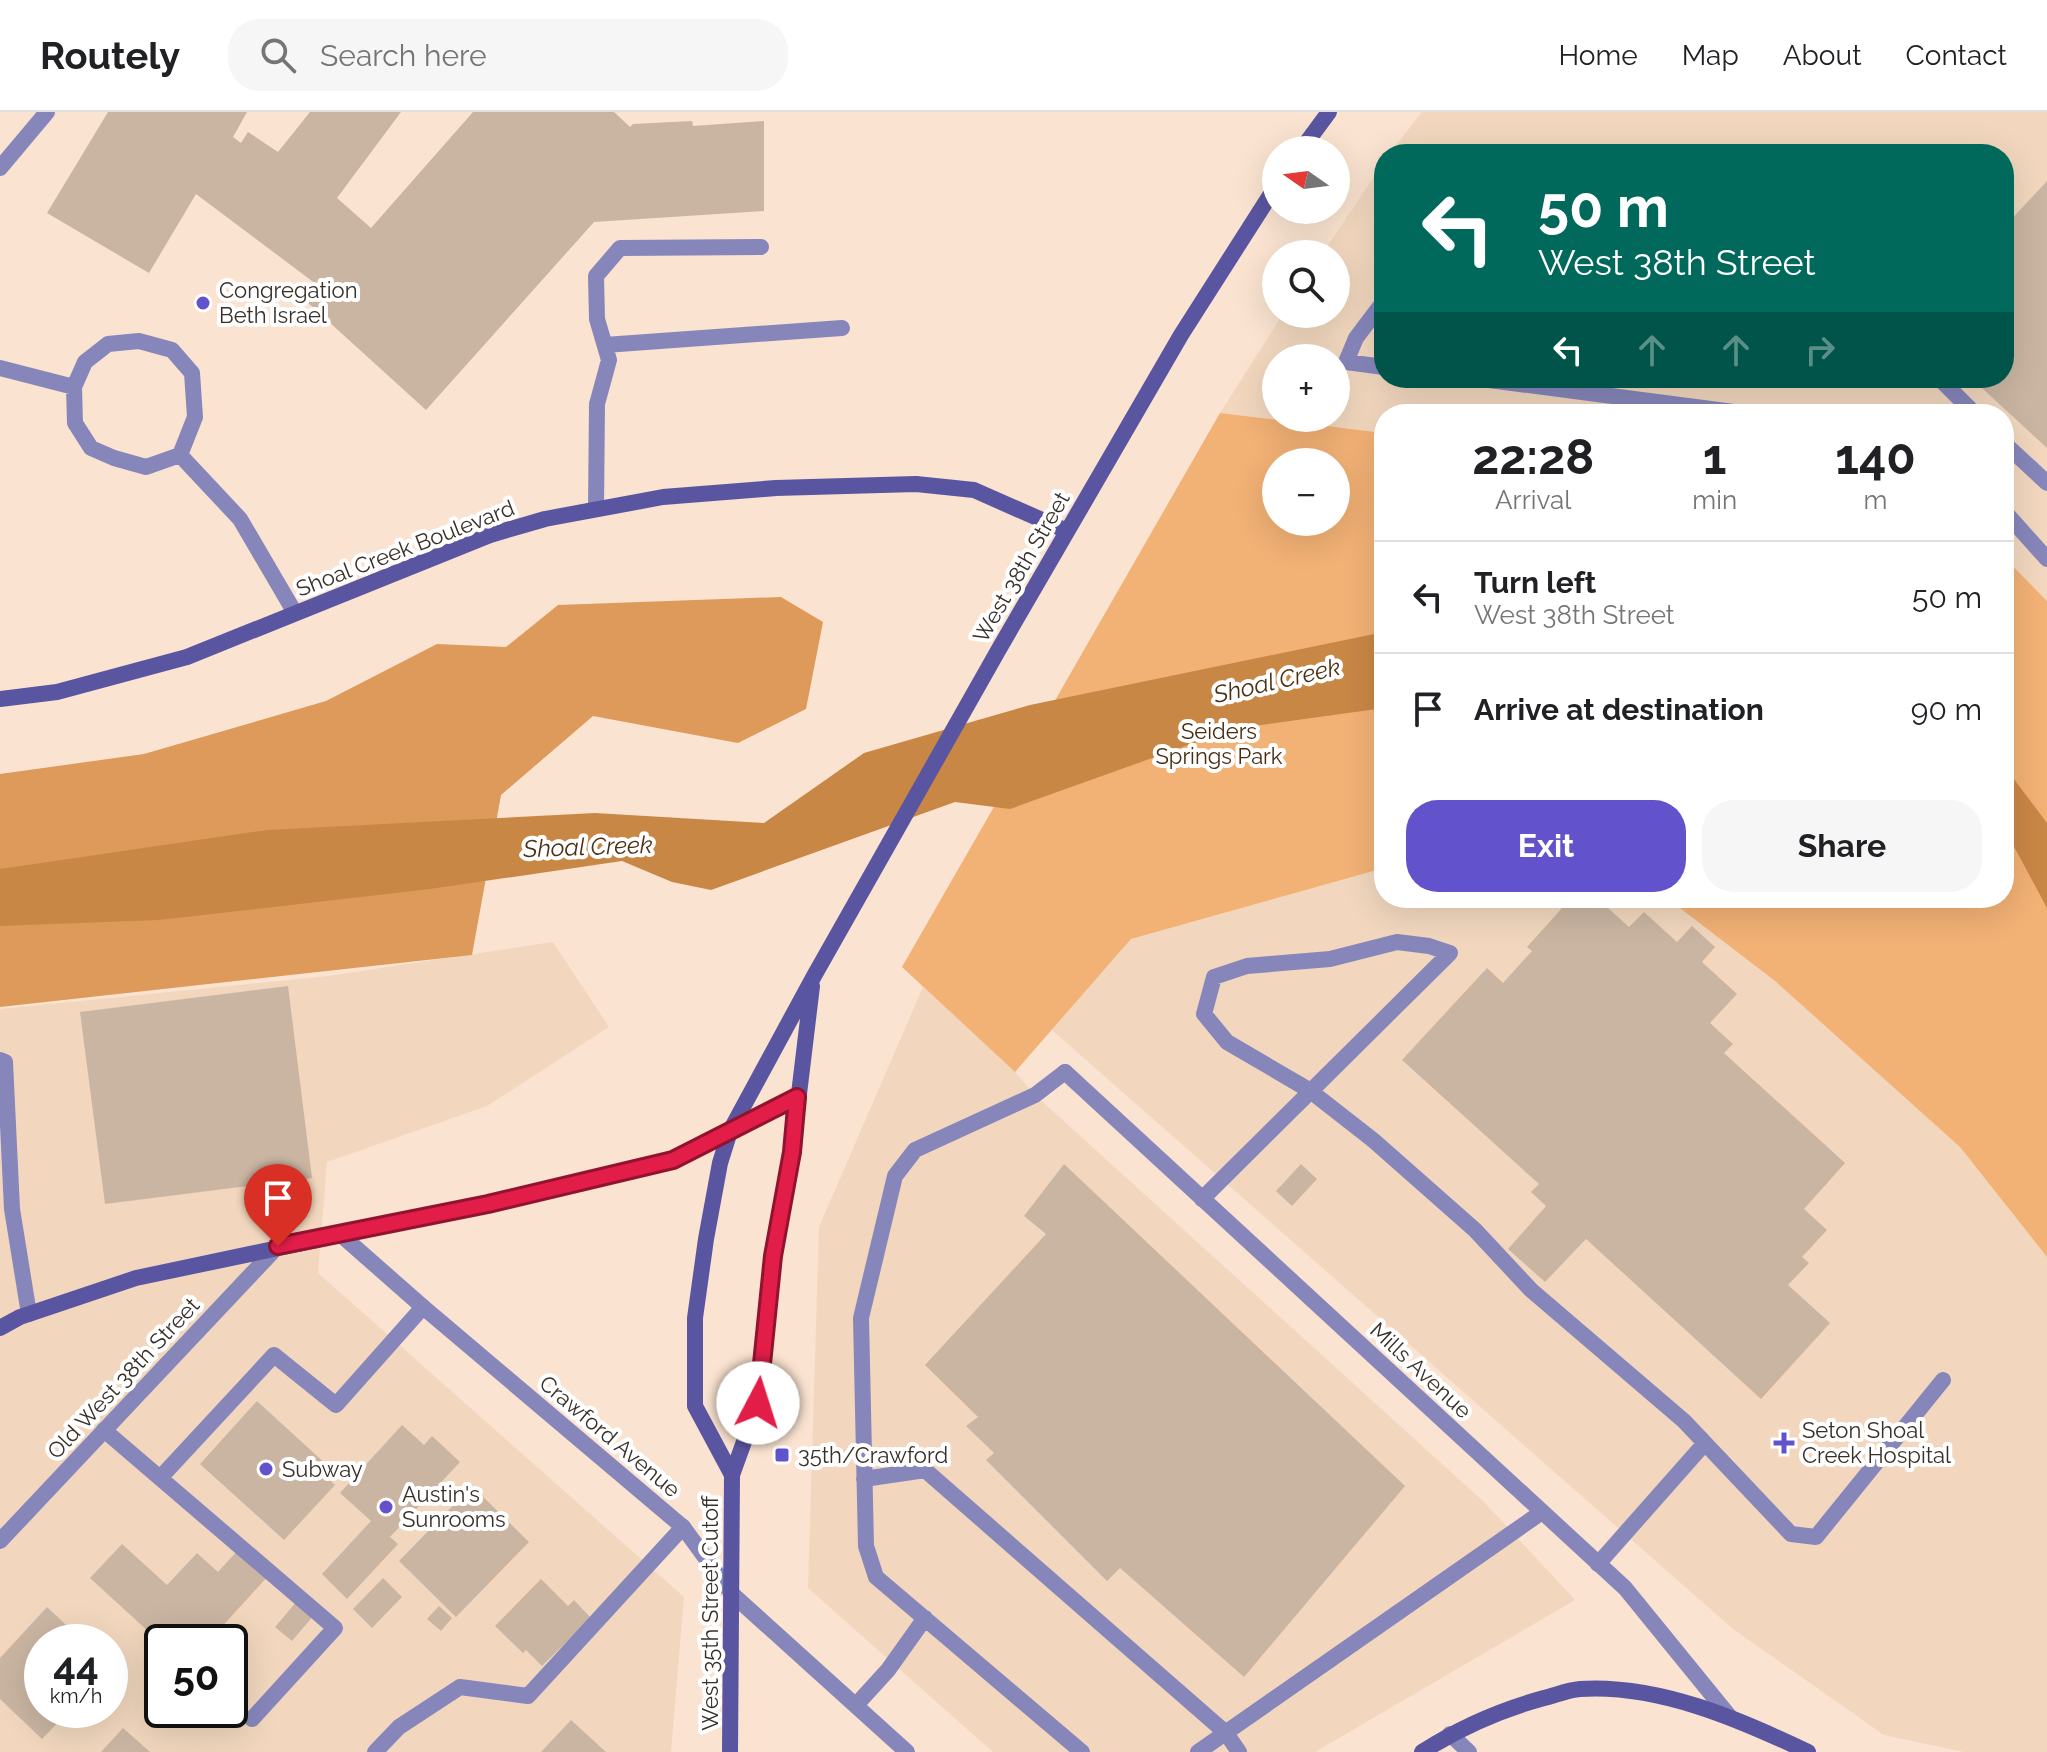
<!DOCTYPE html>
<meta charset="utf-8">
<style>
:root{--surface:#fff;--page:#f6f6f6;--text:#202124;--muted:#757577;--line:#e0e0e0;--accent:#6252cb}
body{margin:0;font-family:Raleway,sans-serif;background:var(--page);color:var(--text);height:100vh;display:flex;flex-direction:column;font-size:30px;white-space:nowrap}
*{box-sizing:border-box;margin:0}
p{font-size:26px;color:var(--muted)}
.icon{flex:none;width:44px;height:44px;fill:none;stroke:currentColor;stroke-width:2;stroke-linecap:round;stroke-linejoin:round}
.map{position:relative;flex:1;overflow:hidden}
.sheet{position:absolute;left:1374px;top:292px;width:640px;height:504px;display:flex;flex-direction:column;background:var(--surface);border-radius:32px;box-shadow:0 8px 32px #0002}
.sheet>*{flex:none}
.top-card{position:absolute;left:1374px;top:32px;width:640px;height:244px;border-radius:32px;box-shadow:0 8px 32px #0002;background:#00695c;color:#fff;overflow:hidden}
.needle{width:52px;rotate:284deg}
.buttons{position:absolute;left:1262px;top:24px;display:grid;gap:16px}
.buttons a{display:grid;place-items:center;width:88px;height:88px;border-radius:50%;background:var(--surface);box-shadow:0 8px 32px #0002;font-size:40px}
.speed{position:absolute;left:24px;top:1512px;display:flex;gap:16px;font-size:40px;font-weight:700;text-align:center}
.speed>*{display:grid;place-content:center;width:104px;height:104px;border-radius:50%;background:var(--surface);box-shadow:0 8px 32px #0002;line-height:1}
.speed small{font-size:20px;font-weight:400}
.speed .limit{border:4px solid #111;border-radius:12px;background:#fff;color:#111}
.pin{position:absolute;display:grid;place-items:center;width:68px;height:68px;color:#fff;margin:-82px -34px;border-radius:50% 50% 50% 0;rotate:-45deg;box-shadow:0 0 8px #0007}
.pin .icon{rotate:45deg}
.me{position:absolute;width:88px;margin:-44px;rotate:5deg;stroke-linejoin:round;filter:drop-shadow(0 0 6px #0008)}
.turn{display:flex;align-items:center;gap:28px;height:168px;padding:0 32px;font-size:36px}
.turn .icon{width:104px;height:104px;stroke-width:2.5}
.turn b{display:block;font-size:56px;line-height:68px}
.lanes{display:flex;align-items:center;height:76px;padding:0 32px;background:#0003;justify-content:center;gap:40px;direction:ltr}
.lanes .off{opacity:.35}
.eta{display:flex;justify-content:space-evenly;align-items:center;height:136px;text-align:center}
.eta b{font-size:48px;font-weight:700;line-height:56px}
.cta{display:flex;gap:16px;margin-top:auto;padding:16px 32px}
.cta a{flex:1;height:92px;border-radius:32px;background:var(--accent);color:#fff;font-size:32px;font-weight:700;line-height:92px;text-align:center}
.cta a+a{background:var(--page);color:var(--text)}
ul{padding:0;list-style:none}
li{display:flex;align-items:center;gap:24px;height:112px;padding:0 32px;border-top:2px solid var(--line)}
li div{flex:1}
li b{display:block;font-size:30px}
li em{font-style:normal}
header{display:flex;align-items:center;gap:48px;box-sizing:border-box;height:112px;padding:0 40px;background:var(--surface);border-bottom:2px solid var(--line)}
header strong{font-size:38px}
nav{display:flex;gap:44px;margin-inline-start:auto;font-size:28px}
.search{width:560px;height:72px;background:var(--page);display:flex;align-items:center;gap:20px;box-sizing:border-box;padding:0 28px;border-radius:32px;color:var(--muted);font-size:30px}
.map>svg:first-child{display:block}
.built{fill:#f2d7be;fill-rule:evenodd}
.green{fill:#f2b175;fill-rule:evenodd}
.forest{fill:#dd9a5a}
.water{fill:#c98746}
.building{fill:#cab5a2}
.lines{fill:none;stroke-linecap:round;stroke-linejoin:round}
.lane{stroke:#8686bb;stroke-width:16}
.street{stroke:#8686bb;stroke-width:16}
.secondary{stroke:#5a55a1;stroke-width:16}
.route-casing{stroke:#92132f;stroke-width:20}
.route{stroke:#e11d48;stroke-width:14}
.poi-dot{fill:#6252cb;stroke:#fff;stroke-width:3}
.labels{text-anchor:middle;stroke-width:8;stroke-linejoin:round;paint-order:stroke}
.poi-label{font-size:22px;fill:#382f28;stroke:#fff;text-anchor:start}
.street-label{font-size:22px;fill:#382f28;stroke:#fff}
.park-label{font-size:22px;fill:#492d11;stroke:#fff}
.water-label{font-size:24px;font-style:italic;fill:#4c3014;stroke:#fff}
</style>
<header>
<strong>Routely</strong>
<div class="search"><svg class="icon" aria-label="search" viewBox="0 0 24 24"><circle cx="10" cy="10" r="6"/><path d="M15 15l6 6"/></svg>Search here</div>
<nav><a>Home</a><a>Map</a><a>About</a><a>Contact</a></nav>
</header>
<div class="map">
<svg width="2047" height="1640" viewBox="0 0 2047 1640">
<rect width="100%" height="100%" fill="#fae3d0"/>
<path class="built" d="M1422,0h625v489l-43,-45v-142h-620v19l-164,-20 63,-99h53v-60h-14l62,-92v216h620v-224h-615zM1276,246h60v60h-60z
M1384,756v30l287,1 104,82 185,166 87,110v495h-83l-80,-17 -151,-106 -681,-599 79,-91z
M553,830l56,85 -122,79 -160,56 -9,111 366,324 -13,155h-671v-743l328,-33zM42,1530h68v68h-68zM162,1530h68v68h-68z
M923,875l92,85 20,23 449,407 91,98 -260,152h-322l-185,-164 11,-361z"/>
<path class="green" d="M1220,301l164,20v435l-253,71 -116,133 -113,-105zM1276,350h60v60h-60z
M2004,445l43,44v656l-87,-110 -185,-166 -108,-83h337z"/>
<path class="forest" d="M781,485l42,25 -17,87 -68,34 -145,-27 -92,79 -29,160 -472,52v-233l144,-20 182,-53 111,-57 69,3 52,-42z"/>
<path class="water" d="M1384,520v76l-151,21 -223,80 -55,-7 -244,88 -39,-8 -50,-21 -192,28 -271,31 -159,6v-57l267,-39 328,-17 169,10 100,-70 166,-48z
M2004,654l43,57v85l-43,-80z"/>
<path class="building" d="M108,0h139l-14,25 8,6 7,-11 30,20 32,-40h91l-64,86 34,30 102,-116h141l16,15 3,-3 59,-3 1,5 71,-5v90l-170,11 -168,188 -119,-108 13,-15 -124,-93 -47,79 -102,-60z
M2047,69v267l-76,-70h33v-151z
M1571,786h26l32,29 15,-15 33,30 15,-16 23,21 -13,15 35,32 -27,29 23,21 -9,9 121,110 -41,46 23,21 -25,27 7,6 -21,22 42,38 -69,76 -175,-160 -41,43 -37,-33 38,-43 -15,-14 8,-8 -137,-124 85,-92 16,15 29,-32 -5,-4z
M288,874l24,192 -207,26 -25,-192z
M1064,1052l341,322 -161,191 -124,-109 -13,13 -121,-121 8,-7 -28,-27 12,-9 -53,-52 121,-131 -22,-18z
M1301,1052l16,15 -25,27 -16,-15z
M257,1289l71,65 -6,7 13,12 -51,55 -84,-76z
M402,1313l22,20 8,-9 28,26 -70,75 8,7 -51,55 -25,-25 49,-53 -31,-28z
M472,1374l57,56 -73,75 -57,-56z
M122,1432l45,41 30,-32 21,19 21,-23 29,27 -60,66h-46v2l-72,-66z
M383,1466l19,19 -30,31 -19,-19z
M541,1467l27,27 6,-6 17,18 -49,48 -16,-16 -3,3 -28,-27z
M297,1489l17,14 -22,26 -17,-14z
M439,1494l13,12 -11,13 -14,-12z
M47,1495l37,35h-42v68l26,2 -26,27 -42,-40v-41z
M571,1608l35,32h-65z
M123,1616l27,24h-49z"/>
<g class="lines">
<path class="lane" d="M0,56l47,-56
M1384,189l-28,37 -10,24 38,5
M605,233l237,-17
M0,256l74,19 1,36 16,25 23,10 32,9 34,-12 60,64 55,94
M1474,266l275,36
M1939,266l36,36
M74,275l11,-25 23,-18 31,-3 33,9 20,23 3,44 -15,38
M2004,331l43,40
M596,397l1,-105 12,-44 -12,-41 -1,-43 24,-28 141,-1
M2004,399l43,48
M0,948l5,2 7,147 17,105
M1065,960l-30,23 -120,55 -20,26 -34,142 5,228 10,31 206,175
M1202,1087l248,-246 -21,-7 -32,-4 -67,17 -83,7 -33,11 -10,37 23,28 82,48 64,50 102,90 56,60 153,131 107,113 25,3 127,-157
M104,1318l231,198 -83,91
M160,1366l114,-123 62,50 87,-98
M864,1367l61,-9 301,263 13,19
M1598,1452l107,-121
M857,1592l31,-34 37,-52
M375,1640l24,-25 61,-40 68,9 155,-169
M1198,1640l344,-240"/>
<path class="street" d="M1065,960l560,516 105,129
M340,1122l83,73 260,220 49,67 175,158
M0,1429l278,-295
M1450,1622l19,18"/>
<path class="secondary" d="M1301,38l28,-38
M0,587l57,-7 130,-35 303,-122 55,-16 118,-22 113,-9 140,-4 58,6 93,41
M0,1216l20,-11 116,-39 352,-74 185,-44 124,-63
M732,1363l-37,-69v-88l11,-79 14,-76 10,-32 84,-155 185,-327 182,-314 95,-149
M730,1640l2,-277 26,-72 15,-147 19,-104 20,-166
M1422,1640c39,-25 78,-42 122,-54 12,-3 24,-8 36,-9 78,-5 159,30 228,63"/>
</g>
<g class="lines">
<g class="route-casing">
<path id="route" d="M278,1134l210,-42 185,-44 124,-63 -5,55 -19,104 -15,147"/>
</g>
<use href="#route" class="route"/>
</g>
<g class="poi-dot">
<circle cx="203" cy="191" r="8"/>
<path d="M1780 1319h8v8h8v8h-8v8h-8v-8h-8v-8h8z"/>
<rect x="774" y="1335" width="16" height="16" rx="4"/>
<circle cx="266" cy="1357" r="8"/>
<circle cx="386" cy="1395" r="8"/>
</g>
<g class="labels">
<g class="poi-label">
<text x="219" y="186">Congregation<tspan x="219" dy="25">Beth Israel</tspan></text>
<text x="1802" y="1326">Seton Shoal<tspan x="1802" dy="25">Creek Hospital</tspan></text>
<text x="798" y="1351">35th/Crawford</text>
<text x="282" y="1365">Subway</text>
<text x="402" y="1390">Austin's<tspan x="402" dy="25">Sunrooms</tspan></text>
</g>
<g class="street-label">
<text transform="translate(405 436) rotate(-21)" y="8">Shoal Creek Boulevard</text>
<text transform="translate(1021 455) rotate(-60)" y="8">West 38th Street</text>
<text transform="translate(1421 1258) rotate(43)" y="8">Mills Avenue</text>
<text transform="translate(123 1266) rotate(-47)" y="8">Old West 38th Street</text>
<text transform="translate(610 1324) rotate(40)" y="8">Crawford Avenue</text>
<text transform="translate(710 1501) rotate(-90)" y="8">West 35th Street Cutoff</text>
</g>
<g class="park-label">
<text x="1219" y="627">Seiders<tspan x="1219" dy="25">Springs Park</tspan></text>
</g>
<g class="water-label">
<text transform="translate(1277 569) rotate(-13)" y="8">Shoal Creek</text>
<text transform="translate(588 735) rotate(-2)" y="8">Shoal Creek</text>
</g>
</g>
</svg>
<div class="buttons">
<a><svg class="needle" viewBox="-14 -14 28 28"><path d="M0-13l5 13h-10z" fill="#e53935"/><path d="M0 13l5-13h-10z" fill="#757577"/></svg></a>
<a><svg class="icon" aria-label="search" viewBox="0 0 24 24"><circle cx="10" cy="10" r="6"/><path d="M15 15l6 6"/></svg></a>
<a>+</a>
<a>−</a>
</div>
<div class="speed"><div>44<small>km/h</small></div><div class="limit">50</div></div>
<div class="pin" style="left:278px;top:1134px;background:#d93025"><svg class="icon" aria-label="arrive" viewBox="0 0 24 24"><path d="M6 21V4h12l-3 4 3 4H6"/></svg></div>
<svg class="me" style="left:758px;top:1291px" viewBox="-20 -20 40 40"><circle r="19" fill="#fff"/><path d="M0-13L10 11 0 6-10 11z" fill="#e11d48"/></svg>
<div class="top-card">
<div class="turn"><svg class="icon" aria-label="left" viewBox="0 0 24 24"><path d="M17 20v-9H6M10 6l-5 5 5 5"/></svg><div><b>50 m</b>West 38th Street</div></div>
<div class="lanes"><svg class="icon" aria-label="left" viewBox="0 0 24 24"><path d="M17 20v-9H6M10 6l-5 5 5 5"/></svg><svg class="icon off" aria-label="ahead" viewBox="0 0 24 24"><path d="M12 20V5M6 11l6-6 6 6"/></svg><svg class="icon off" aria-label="ahead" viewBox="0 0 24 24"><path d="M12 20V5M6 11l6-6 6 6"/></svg><svg class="icon off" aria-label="right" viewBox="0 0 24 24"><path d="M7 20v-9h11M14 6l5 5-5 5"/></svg></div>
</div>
<section class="sheet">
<div class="eta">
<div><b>22:28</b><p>Arrival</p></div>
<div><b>1</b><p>min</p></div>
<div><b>140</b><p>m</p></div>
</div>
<ul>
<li><svg class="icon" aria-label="left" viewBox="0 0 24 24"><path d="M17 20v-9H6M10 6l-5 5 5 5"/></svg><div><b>Turn left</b><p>West 38th Street</p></div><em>50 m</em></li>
<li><svg class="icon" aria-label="arrive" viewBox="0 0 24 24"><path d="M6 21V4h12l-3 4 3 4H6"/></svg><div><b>Arrive at destination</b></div><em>90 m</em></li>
</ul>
<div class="cta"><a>Exit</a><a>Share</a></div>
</section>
</div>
